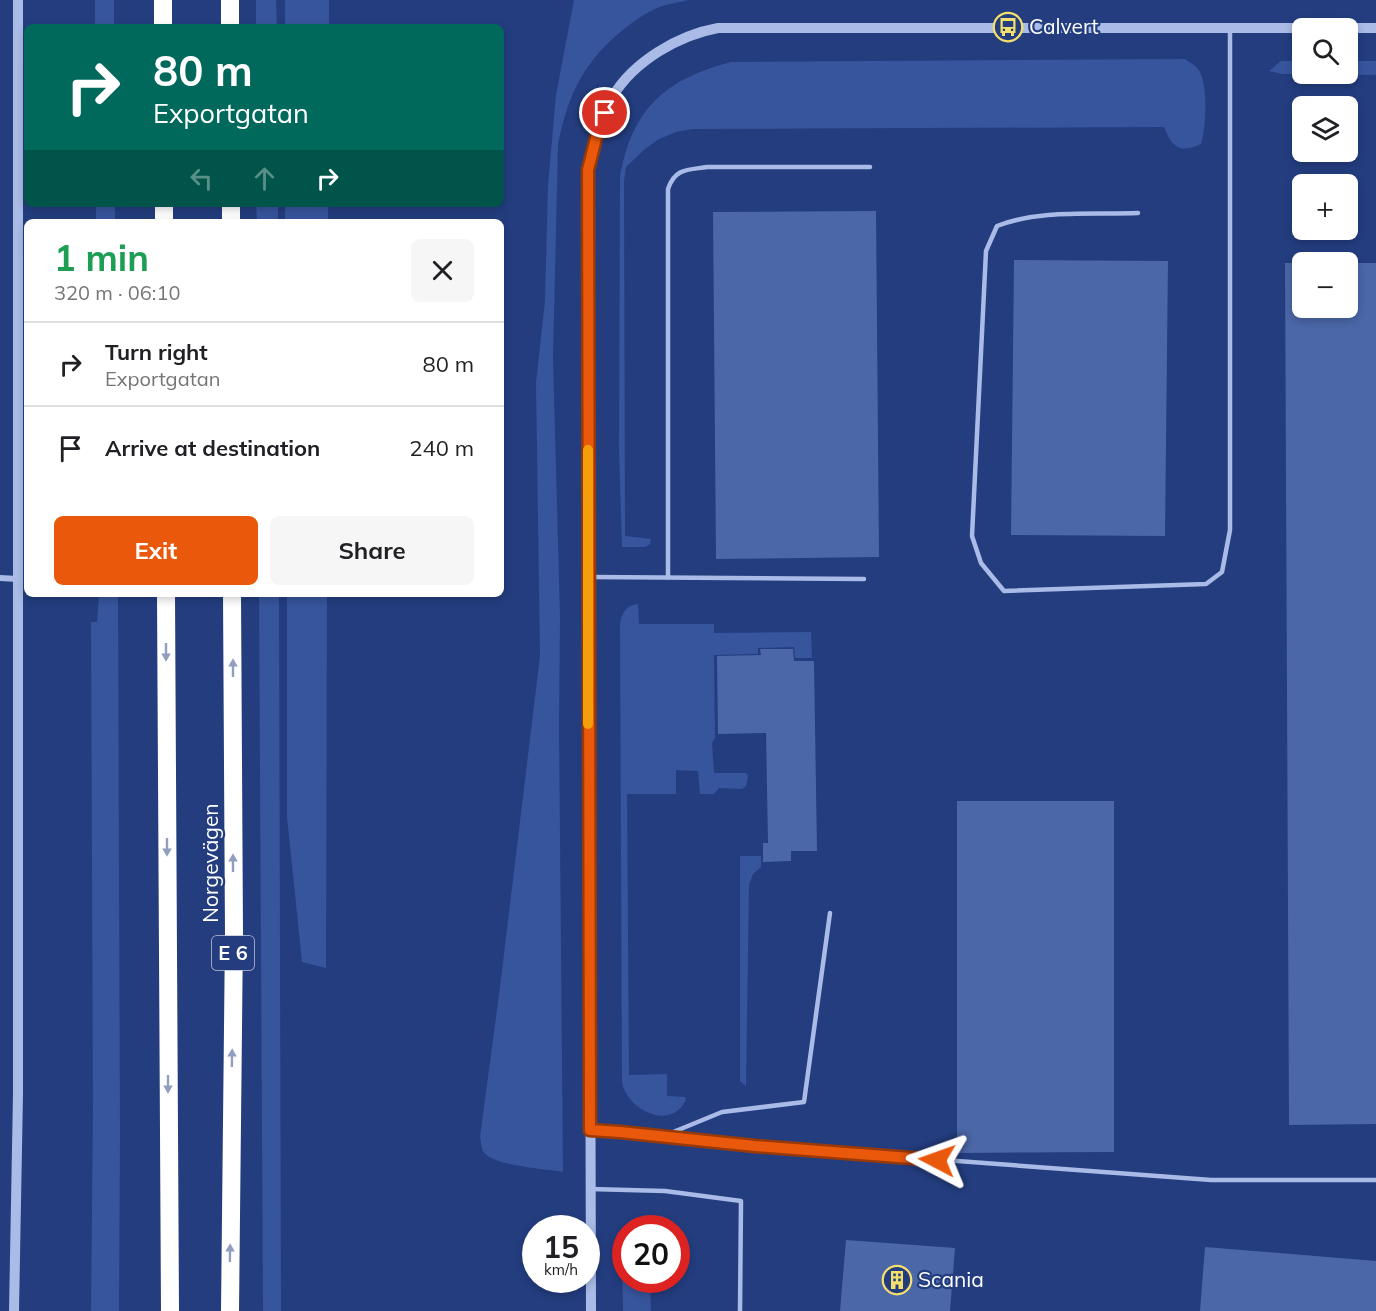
<!DOCTYPE html>
<meta charset="utf-8">
<style>
:root{--surface:#fff;--page:#f6f6f6;--text:#202124;--muted:#757577;--line:#e0e0e0;--accent:#ea580c}
body{margin:0;font-family:Mulish,sans-serif;background:var(--page);color:var(--text);height:100vh;display:flex;flex-direction:column;font-size:22px;white-space:nowrap}
*{box-sizing:border-box;margin:0}
p{font-size:20px;color:var(--muted)}
.icon{flex:none;width:33px;height:33px;fill:none;stroke:currentColor;stroke-width:2;stroke-linecap:round;stroke-linejoin:round}
.map{position:relative;flex:1;overflow:hidden}
.side{position:absolute;left:24px;top:219px;width:480px;height:378px;display:flex;flex-direction:column;background:var(--surface);border-radius:9px;box-shadow:0 3px 9px #0003}
.side>*{flex:none}
.banner{position:absolute;left:24px;top:24px;width:480px;height:183px;border-radius:9px;box-shadow:0 3px 9px #0003;background:#00695c;color:#fff;overflow:hidden}
.controls{position:absolute;left:1292px;top:18px;display:grid;gap:12px}
.controls a{display:grid;place-items:center;width:66px;height:66px;border-radius:9px;background:var(--surface);box-shadow:0 3px 9px #0003;font-size:30px}
.speed{position:absolute;left:522px;top:1215px;display:flex;gap:12px;font-size:30px;font-weight:700;text-align:center}
.speed>*{display:grid;place-content:center;width:78px;height:78px;border-radius:50%;background:var(--surface);box-shadow:0 3px 9px #0003;line-height:1}
.speed small{font-size:15px;font-weight:400}
.speed .limit{border:9px solid #d22;background:#fff;color:#111}
.pin{position:absolute;display:grid;place-items:center;width:51px;height:51px;color:#fff;margin:-26px;border:3px solid #fff;border-radius:50%;box-shadow:0 2px 6px #0007}
.me{position:absolute;width:66px;margin:-33px;rotate:274deg;stroke-linejoin:round;filter:drop-shadow(0 0 4px #0008)}
.turn{display:flex;align-items:center;gap:21px;height:126px;padding:0 30px;font-size:27px}
.turn .icon{width:78px;height:78px;stroke-width:2.5}
.turn b{display:block;font-size:42px;line-height:51px}
.lanes{display:flex;align-items:center;height:57px;padding:0 30px;background:#0003;justify-content:center;gap:30px;direction:ltr}
.lanes .off{opacity:.35}
.round{display:grid;place-items:center;flex:none;width:63px;height:63px;border-radius:9px;background:var(--page)}
.headline{display:flex;align-items:center;justify-content:space-between;height:102px;padding:0 30px}
h1{font-size:36px;font-weight:700;line-height:45px;color:#1e9e55}
.primary-button{display:flex;gap:12px;margin-top:auto;padding:12px 30px}
.primary-button a{flex:1;height:69px;border-radius:9px;background:var(--accent);color:#fff;font-size:24px;font-weight:700;line-height:69px;text-align:center}
.primary-button a+a{background:var(--page);color:var(--text)}
ul{padding:0;list-style:none}
li{display:flex;align-items:center;gap:18px;height:84px;padding:0 30px;border-top:2px solid var(--line)}
li div{flex:1}
li b{display:block;font-size:22px}
li em{font-style:normal}
.map>svg:first-child{display:block}
.green{fill:#37559d}
.building{fill:#4b67a8}
.lines{fill:none;stroke-linecap:round;stroke-linejoin:round}
.service{stroke:#a9bbe6;stroke-width:4.5}
.minor{stroke:#a9bbe6;stroke-width:6}
.tertiary{stroke:#a9bbe6;stroke-width:10}
.motorway{stroke:#fff;stroke-width:18}
.oneway{fill:#919ebf}
.route-casing{stroke:#983908;stroke-width:15}
.route{stroke:#ea580c;stroke-width:10}
.slow{stroke:#f59e0b;stroke-width:10}
.labels{text-anchor:middle;stroke-width:4.5;stroke-linejoin:round;paint-order:stroke}
.shield{fill:#233d7f;stroke:#bdc5d9;stroke-width:1.5}
.shield-label{font-size:20px;font-weight:bold;fill:#fff}
.poi-label{font-size:21px;fill:#fff;stroke:#233d7f;text-anchor:start}
.street-label{font-size:21px;fill:#fff;stroke:#233d7f}
</style>
<div class="map">
<svg width="1376" height="1311" viewBox="0 0 1376 1311">
<rect width="100%" height="100%" fill="#233d7f"/>
<path class="green" d="M95,0h19v27h-19z
M256,0h20l1,27h-21z
M285,0h44v27h-44z
M574,0h114c-10,3 -22,4 -31,8 -14,6 -27,16 -39,26 -36,31 -51,64 -60,111l-5,212 7,260 -1,109 4,446c-17,-3 -72,-6 -80,-21 -2,-4 -2,-11 -3,-14l20,-150 40,-331 -4,-273 9,-82 3,-116 8,-90z
M1185,59c4,3 9,5 12,9 12,12 9,61 4,76 -22,10 -29,3 -37,-17l-471,2 -17,3 -17,7 -14,10 -19,18 -2,14 1,355 26,3 -1,5 -5,3h-23l-3,-98 1,-272c12,-69 46,-98 111,-115z
M1281,61h21v13h45v-13h29v14l-94,-1 -13,-3z
M96,204h19v18h-19z
M256,204h22v18h-21z
M285,204h43v18h-43z
M99,594h19l2,541 -1,176h-28l2,-203 -2,-486h6z
M259,594h20l2,717h-18z
M287,594h40l-1,374 -24,-6 -15,-145z
M638,604l1,20h75v9l97,-1 1,26h-17l-1,-11 -36,1v6l-44,1 1,83 -3,5 2,30h32l2,3 -2,10 -4,3 -23,-1 -5,6h-14l-2,-23 -22,-1v24h-49l2,281 38,-1v22l18,1 1,2c-14,34 -61,10 -64,-18l-2,-457c2,-11 6,-19 18,-20z
M740,856h21v11l-8,7 -4,11 -3,201 -6,-5z
M645,1215l18,1v12h-37l7,-8z
M625,1230l1,50h24l1,31h-28l-1,-60z"/>
<path class="building" d="M876,211l3,346 -163,2 -3,-347z
M1014,260l154,1 -3,275 -154,-1z
M1285,263h17v45h45v-45h29v861l-87,1z
M760,649h33l1,12h20l3,190h-26v10l-28,1v-19h5l-2,-110 -48,1 -1,-78 44,-1z
M957,801h157v351l-157,1z
M846,1240l109,8 -5,63h-110z
M1205,1247l171,14v50h-176z"/>
<g class="lines">
<path class="service" d="M1138,213c-46,2 -97,-4 -141,13l-11,25 -14,285 9,27 23,28 202,-7 16,-12 8,-42v-502
M591,577l273,2
M668,578v-389c7,-21 20,-19 39,-22h163
M592,1131l163,15 456,34h165
M666,1135l56,-23 82,-10 26,-189
M590,1189l75,2 76,10 -1,110"/>
<path class="minor" d="M0,578l18,1"/>
<path class="tertiary" d="M14,1311l4,-217v-1094
M591,1311l-3,-1141c6,-25 12,-51 25,-74 21,-35 66,-61 105,-68h658"/>
<path class="motorway" d="M163,0v27
M230,0v27
M164,204v18
M231,204v18
M166,594l4,717
M230,1311l4,-378 -2,-339"/>
</g>
<defs><path id="oneway-solid" d="M-6-.8H1V-3.2L6.5 0L1 3.2V.8H-6Z" transform="scale(1.5)"/></defs>
<g class="oneway">
<use href="#oneway-solid" transform="translate(166 652) rotate(90)"/>
<use href="#oneway-solid" transform="translate(233 668) rotate(-90)"/>
<use href="#oneway-solid" transform="translate(167 847) rotate(90)"/>
<use href="#oneway-solid" transform="translate(233 863) rotate(-90)"/>
<use href="#oneway-solid" transform="translate(232 1058) rotate(-89)"/>
<use href="#oneway-solid" transform="translate(168 1084) rotate(90)"/>
<use href="#oneway-solid" transform="translate(230 1253) rotate(-89)"/>
</g>
<g class="lines">
<g class="route-casing">
<path id="route" d="M605,113l-7,17 -10,40 2,960 30,2 135,14 182,14"/>
</g>
<use href="#route" class="route"/>
<path class="slow" d="M588,450v274"/>
</g>
<defs>
<g id="bus-ring" transform="scale(1.5)"><circle r="9.5" fill="#233d7f" stroke="#f2df6c" stroke-width="1.5"/><path d="M-5-6H5V4H4V6H2V4H-2V6H-4V4H-5ZM-3.5-4V0h7V-4ZM-3.5 1.2v1.5H-2V1.2ZM2 1.2v1.5H3.5V1.2Z" fill="#f2df6c"/></g>
<g id="building-ring" transform="scale(1.5)"><circle r="9.5" fill="#233d7f" stroke="#f2df6c" stroke-width="1.5"/><path d="M-4-6H4V6H1V3H-1V6H-4ZM-2.5-4.3h1.7v1.8h-1.7ZM.8-4.3h1.7v1.8H.8ZM-2.5-1h1.7V.8h-1.7ZM.8-1h1.7V.8H.8Z" fill="#f2df6c"/></g>
</defs>
<g fill-rule="evenodd">
<use href="#bus-ring" x="1008" y="27"/>
<use href="#building-ring" x="897" y="1280"/>
</g>
<g class="labels">
<rect class="shield" x="212" y="936" width="42" height="34" rx="4.5"/>
<g class="shield-label">
<text x="233" y="960">E 6</text>
</g>
<g class="poi-label">
<text x="1029" y="34">Calvert</text>
<text x="918" y="1287">Scania</text>
</g>
<g class="street-label">
<text transform="translate(211 863) rotate(-90)" y="7">Norgevägen</text>
</g>
</g>
</svg>
<div class="controls">
<a><svg class="icon" aria-label="search" viewBox="0 0 24 24"><circle cx="10" cy="10" r="6"/><path d="M15 15l6 6"/></svg></a>
<a><svg class="icon" aria-label="layers" viewBox="0 0 24 24"><path d="M12 4l9 5-9 5-9-5zM3 14l9 5 9-5"/></svg></a>
<a>+</a>
<a>−</a>
</div>
<div class="speed"><div>15<small>km/h</small></div><div class="limit">20</div></div>
<div class="pin" style="left:605px;top:113px;background:#d93025"><svg class="icon" aria-label="arrive" viewBox="0 0 24 24"><path d="M6 21V4h12l-3 4 3 4H6"/></svg></div>
<svg class="me" style="left:937px;top:1160px" viewBox="-20 -20 40 40"><path d="M0-17L14 15 0 8-14 15z" fill="#ea580c" stroke="#fff" stroke-width="4"/></svg>
<div class="banner">
<div class="turn"><svg class="icon" aria-label="right" viewBox="0 0 24 24"><path d="M7 20v-9h11M14 6l5 5-5 5"/></svg><div><b>80 m</b>Exportgatan</div></div>
<div class="lanes"><svg class="icon off" aria-label="left" viewBox="0 0 24 24"><path d="M17 20v-9H6M10 6l-5 5 5 5"/></svg><svg class="icon off" aria-label="ahead" viewBox="0 0 24 24"><path d="M12 20V5M6 11l6-6 6 6"/></svg><svg class="icon" aria-label="right" viewBox="0 0 24 24"><path d="M7 20v-9h11M14 6l5 5-5 5"/></svg></div>
</div>
<section class="side">
<div class="headline"><div><h1>1 min</h1><p>320 m · 06:10</p></div><a class="round"><svg class="icon" aria-label="close" viewBox="0 0 24 24"><path d="M6 6l12 12M18 6L6 18"/></svg></a></div>
<ul>
<li><svg class="icon" aria-label="right" viewBox="0 0 24 24"><path d="M7 20v-9h11M14 6l5 5-5 5"/></svg><div><b>Turn right</b><p>Exportgatan</p></div><em>80 m</em></li>
<li><svg class="icon" aria-label="arrive" viewBox="0 0 24 24"><path d="M6 21V4h12l-3 4 3 4H6"/></svg><div><b>Arrive at destination</b></div><em>240 m</em></li>
</ul>
<div class="primary-button"><a>Exit</a><a>Share</a></div>
</section>
</div>
